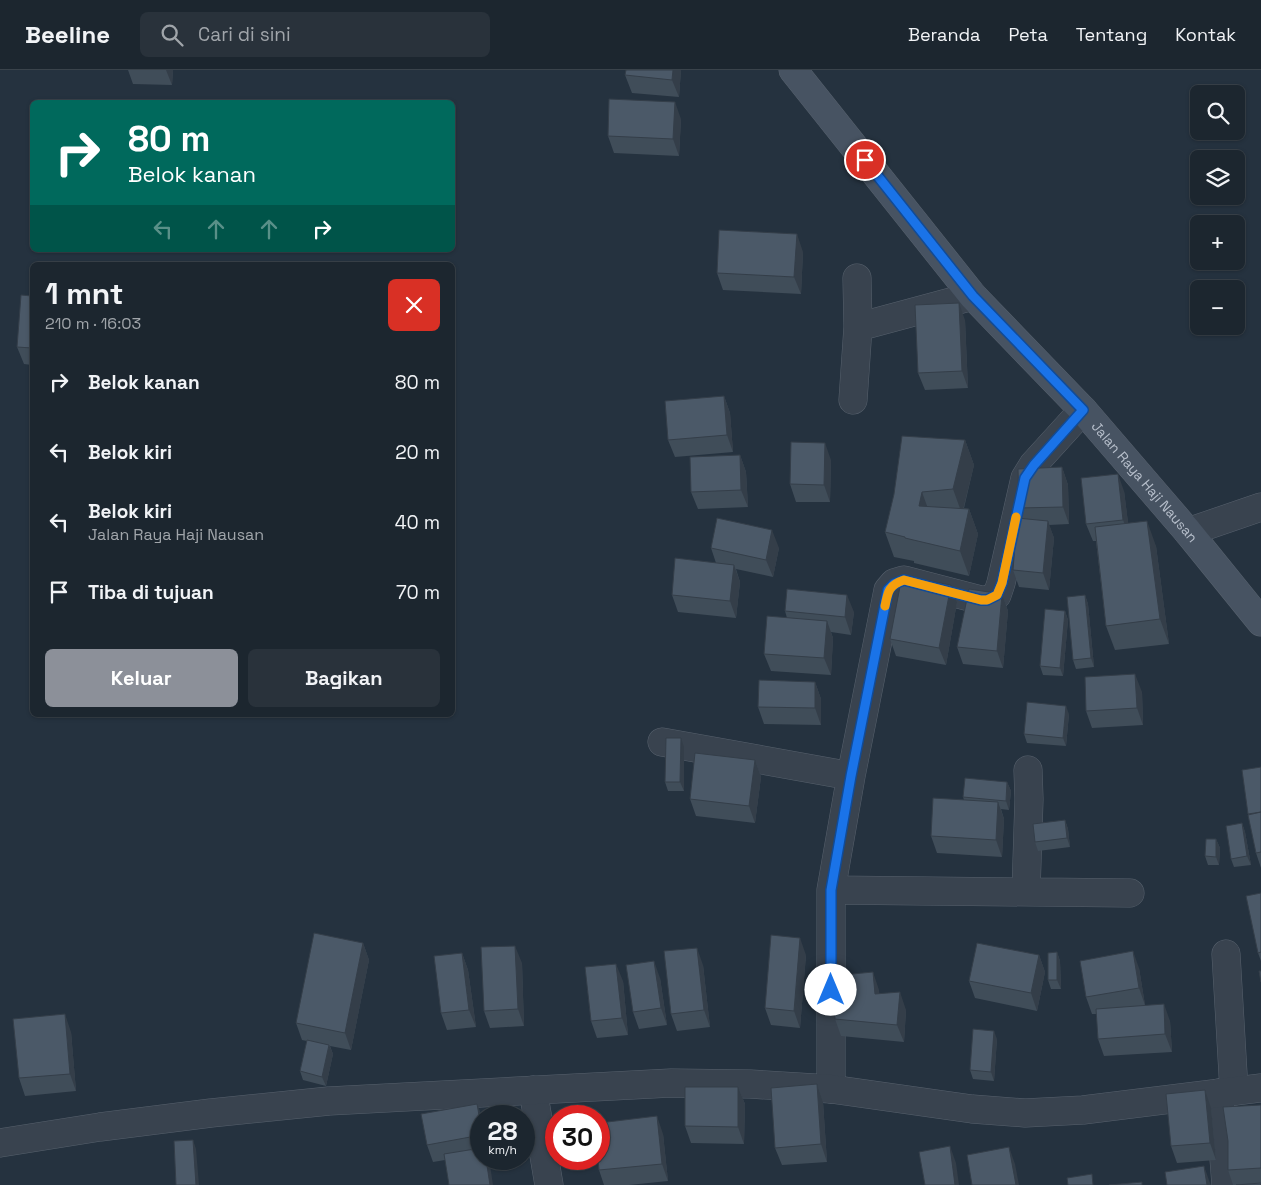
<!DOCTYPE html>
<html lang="id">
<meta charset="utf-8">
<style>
:root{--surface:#1c262f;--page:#29323b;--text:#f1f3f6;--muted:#a0a5aa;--line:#3a434b;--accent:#8c9099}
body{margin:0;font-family:"Space Grotesk",sans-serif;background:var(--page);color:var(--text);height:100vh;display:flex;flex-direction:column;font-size:19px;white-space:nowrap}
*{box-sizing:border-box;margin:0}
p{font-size:16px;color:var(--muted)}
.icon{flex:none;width:28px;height:28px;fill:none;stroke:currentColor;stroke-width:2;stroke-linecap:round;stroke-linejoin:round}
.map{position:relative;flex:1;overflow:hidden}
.sheet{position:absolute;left:30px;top:192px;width:425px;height:455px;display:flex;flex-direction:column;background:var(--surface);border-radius:8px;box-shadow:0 1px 4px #0004,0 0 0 1px var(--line)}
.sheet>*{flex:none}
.hud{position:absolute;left:30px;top:30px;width:425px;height:152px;border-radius:8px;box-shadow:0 1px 4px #0004,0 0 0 1px var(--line);background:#00695c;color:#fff;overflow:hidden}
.buttons{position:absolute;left:1190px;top:15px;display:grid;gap:10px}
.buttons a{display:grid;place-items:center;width:55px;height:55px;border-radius:8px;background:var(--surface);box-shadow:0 1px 4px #0004,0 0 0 1px var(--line);font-size:25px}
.speed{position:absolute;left:470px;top:1035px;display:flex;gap:10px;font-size:25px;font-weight:700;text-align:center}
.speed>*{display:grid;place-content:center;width:65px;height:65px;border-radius:50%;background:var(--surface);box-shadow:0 1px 4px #0004,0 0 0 1px var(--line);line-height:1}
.speed small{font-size:12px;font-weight:400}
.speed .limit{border:8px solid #d22;background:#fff;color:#111}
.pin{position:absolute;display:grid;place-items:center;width:42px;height:42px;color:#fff;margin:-21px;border:2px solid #fff;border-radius:50%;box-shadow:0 1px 5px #0007}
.me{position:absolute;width:55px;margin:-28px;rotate:0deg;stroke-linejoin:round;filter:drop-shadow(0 0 4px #0008)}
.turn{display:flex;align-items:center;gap:18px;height:105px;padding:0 15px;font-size:22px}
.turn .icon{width:65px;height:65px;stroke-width:2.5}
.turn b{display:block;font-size:35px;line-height:42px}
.lanes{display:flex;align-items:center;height:48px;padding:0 15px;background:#0003;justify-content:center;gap:25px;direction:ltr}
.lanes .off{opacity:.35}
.round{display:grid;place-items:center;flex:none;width:52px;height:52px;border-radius:8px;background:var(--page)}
.overview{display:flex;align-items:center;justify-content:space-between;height:85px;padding:0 15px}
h1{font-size:30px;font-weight:600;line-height:38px}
.action{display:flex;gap:10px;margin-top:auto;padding:10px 15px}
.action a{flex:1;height:58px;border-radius:8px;background:var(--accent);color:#fff;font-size:20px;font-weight:600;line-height:58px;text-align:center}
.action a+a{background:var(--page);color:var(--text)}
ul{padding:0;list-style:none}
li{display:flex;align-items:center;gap:15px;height:70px;padding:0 15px}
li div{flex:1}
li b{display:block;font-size:19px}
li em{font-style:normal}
header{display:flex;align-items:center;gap:30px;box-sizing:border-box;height:70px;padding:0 25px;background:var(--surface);border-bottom:1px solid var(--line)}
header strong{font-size:24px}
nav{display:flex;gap:28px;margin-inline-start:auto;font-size:18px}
.search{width:350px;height:45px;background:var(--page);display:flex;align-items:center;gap:12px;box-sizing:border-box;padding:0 18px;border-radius:8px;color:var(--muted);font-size:19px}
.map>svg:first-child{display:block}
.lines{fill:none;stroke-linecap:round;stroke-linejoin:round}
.minor-casing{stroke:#57616d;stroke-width:29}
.tertiary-casing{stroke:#57616d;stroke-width:29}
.secondary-casing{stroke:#57616d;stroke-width:29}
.minor{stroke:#39434f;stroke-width:28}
.tertiary{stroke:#39434f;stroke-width:28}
.secondary{stroke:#475362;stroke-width:28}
.wall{fill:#404d59}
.shaded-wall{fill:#343e49}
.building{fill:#4b5968;stroke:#343e49}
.route-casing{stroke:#114b97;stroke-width:12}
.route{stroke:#1a73e8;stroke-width:9}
.slow{stroke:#f59e0b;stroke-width:9}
.labels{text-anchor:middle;stroke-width:5;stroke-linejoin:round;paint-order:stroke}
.street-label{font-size:14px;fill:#b6beca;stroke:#1e2834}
</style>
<header>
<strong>Beeline</strong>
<div class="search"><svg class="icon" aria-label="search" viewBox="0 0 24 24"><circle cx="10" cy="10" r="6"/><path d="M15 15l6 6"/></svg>Cari di sini</div>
<nav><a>Beranda</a><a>Peta</a><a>Tentang</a><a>Kontak</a></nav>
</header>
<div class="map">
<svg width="1261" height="1115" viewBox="0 0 1261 1115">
<rect width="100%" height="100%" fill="#25323f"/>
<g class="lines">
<g class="minor-casing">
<path id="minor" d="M857,208l1,49
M853,330l5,-73 115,-31
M1188,462l73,-25
M662,672l189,34
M831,820l299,3
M1026,822l3,-93 -1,-29
M1226,884l8,137
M831,1019v-199l20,-114 37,-186 6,-7 10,-3 77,20h6l10,-5 4,-12 24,-105 8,-13 50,-55
M533,1020l16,95
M1219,1023l7,92"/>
</g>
<g class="tertiary-casing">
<path id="tertiary" d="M0,1073l100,-16 111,-14 118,-12 342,-18 79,1 81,5 141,20 53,4 58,-3 178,-22"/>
</g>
<g class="secondary-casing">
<g id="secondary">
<path id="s1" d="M793,0l180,226 110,114 105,122 73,90"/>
</g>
</g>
<use href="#minor" class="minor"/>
<use href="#tertiary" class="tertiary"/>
<use href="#secondary" class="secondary"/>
</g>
<path class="wall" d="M128,0h45l-1,15 -39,-1z
M681,0l-2,27 -47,-4 -7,-18z
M681,49l-2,37 -65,-3 -6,-17z
M803,182l-2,42 -78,-4 -6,-17z
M32,226v69l-8,-1 -7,-17z
M965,250l3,68 -43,2 -7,-17z
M724,326l6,17 3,39 -58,5 -7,-17z
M965,370l9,25 -10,43 5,1 9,25 -9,42 -55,-13v-2l-20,-4 -9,-25z
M740,385l6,17 2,35 -50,2 -7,-17z
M831,390l-1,42h-34l-6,-18z
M1062,397l6,18 1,39 -20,1 5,13 -5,52 -30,-3 -6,-17 10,-51 -4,-11z
M1124,421l4,32 28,23 13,98 -54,6 -9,-24 -10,-85h-3l-7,-17z
M711,478h68l-6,29 -37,-8 4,13 -4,36 -58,-6 -6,-17 44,-32z
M951,515l6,17 -11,63 -50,-9 -6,-17z
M1002,524l6,17 -5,57 -40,-4 -6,-17z
M1085,525l3,9 6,63 -18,2 -3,-9z
M785,541l69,1 -3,23 -20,-3 2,6 -2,37 -60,-4 -7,-17 23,-36z
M1065,541l3,9 -5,56 -20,-1 -3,-9z
M815,612l6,17v26l-57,-1 -6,-17z
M1142,622l1,33 -51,3 -6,-17z
M1069,644l-3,32 -39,-3 -3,-9z
M684,677v44h-16l-3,-9z
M755,690l6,17 -6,46 -59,-7 -6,-17z
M1261,697v101l-5,-15 -8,-39z
M1007,712l4,9 -2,19 -8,-1 3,10 -2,38 -65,-4 -6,-17 33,-36 -1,-3z
M1065,750l3,9 2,18 -32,4 -3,-9z
M1242,753l3,9 6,33 -17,2 -3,-8z
M1216,769l4,9 -1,17h-11l-3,-9z
M1261,824v67l-3,-8z
M363,873l6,17 -18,90 -21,-4 3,8 -7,32 -23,-6 -3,-9 7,-30 -5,-1 -6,-17z
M1057,882l3,9 1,28h-10l-3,-9z
M462,883l6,17 8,57 -29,3 -6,-17z
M806,885l-6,73 -29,-3 -6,-17z
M1039,885l6,17 -8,39 -62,-13 -6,-17z
M522,893l2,63 -34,2 -6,-17z
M703,895l7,62 -33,4 -6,-17z
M1139,898l6,37 25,16 2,31 -68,4 -6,-17 -1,-25h-5l-6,-17z
M660,908l7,47 -28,4 -6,-17z
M623,911l5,54 -31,3 -6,-17z
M879,920v4l27,16 -2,32 -63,-6 -6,-17z
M71,962l5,59 -51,5 -6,-18z
M997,969l-3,42 -21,-2 -3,-9z
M817,1014l6,18 4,60 -45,3 -7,-17z
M738,1017l7,17 -1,40 -53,-1 -6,-17z
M1261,1035v80h-28l-5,-15z
M1211,1038l5,52 -39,3 -6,-17z
M481,1046v43l9,6 -45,-5 -12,2 -6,-17z
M663,1064l5,47 -39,4h-25l-5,-15z"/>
<path class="shaded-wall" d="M166,0h7l-1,15z
M673,0h8l-2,27 -7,-17z
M675,32l6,17 -2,37 -6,-17z
M797,164l6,18 -2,42 -7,-17z
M959,233l6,17 3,68 -6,-17z
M724,326l6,17 3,39 -6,-17z
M965,370l9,25 -12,49 -9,-25z
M825,373l6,17 -1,42 -6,-17z
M740,385l6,17 2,35 -7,-17z
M1062,397l6,18 1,39 -6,-17z
M1118,404l6,17 6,46 -7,-17z
M922,422l9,25 -12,-11z
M969,439l9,25 -9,42 -9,-25z
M1048,451l6,17 -5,52 -6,-17z
M1147,451l9,25 13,98 -9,-25z
M772,460l7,18 -6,29 -7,-17z
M734,495l6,17 -4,36 -6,-17z
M951,515l6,17 -11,63 -7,-17z
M1002,524l6,17 -5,57 -6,-17z
M847,525l7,17 -3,23 -6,-18z
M1085,525l3,9 6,63 -3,-9z
M1065,541l3,9 -5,56 -3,-8z
M827,551l6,17 -2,37 -7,-17z
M1135,604l7,18 1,33 -6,-17z
M815,612l6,17v26l-6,-17z
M1066,636l3,8 -3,32 -3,-8z
M681,668l3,9v44l-4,-9z
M755,690l6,17 -6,46 -6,-17z
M1007,712l4,9 -2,19 -3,-9z
M998,732l6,17 -2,38 -6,-17z
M1065,750l3,9 2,18 -3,-9z
M1242,753l3,9 6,33 -4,-9z
M1216,769l4,9 -1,17 -3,-8z
M800,868l6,17 -6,73 -6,-17z
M363,873l6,17 -18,90 -6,-17z
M515,876l7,17 2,63 -6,-17z
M697,878l6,17 7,62 -6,-17z
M1133,881l6,17 6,37 -6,-17z
M1057,882l3,9 1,28 -4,-9z
M462,883l6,17 8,57 -7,-17z
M1039,885l6,17 -8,39 -6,-18z
M654,891l6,17 7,47 -6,-17z
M616,894l7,17 5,54 -6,-17z
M873,902l6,18 2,21 -6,-17z
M900,922l6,18 -2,32 -7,-17z
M1164,934l6,17 2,31 -7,-18z
M65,944l6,18 5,59 -6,-17z
M994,961l3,8 -3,42 -3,-9z
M329,975l4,9 -7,32 -4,-9z
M817,1014l6,18 4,60 -6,-18z
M738,1017l7,17 -1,40 -6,-17z
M1205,1020l6,18 5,52 -6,-17z
M477,1034l5,12 -1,10z
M657,1046l6,18 5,47 -6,-17z
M193,1070l3,9 3,36h-3z
M950,1076l6,17 3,22h-4z
M1009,1077l6,17 4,21h-3z
M486,1089h2l2,6 3,20h-3z
M1204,1096l6,17 1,2h-4z"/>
<path class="building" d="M626,0h47l-1,10 -47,-5z
M609,29l66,3 -2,37 -65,-3z
M719,160l78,4 -3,43 -77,-4z
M21,225l11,1v52l-15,-1z
M959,233l3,68 -44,2 -3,-68z
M724,326l3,39 -59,5 -3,-39z
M902,366l63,4 -12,49 -31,3 -3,14 50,3 -9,42 -55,-13v-1l-20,-5 9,-38z
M791,372l34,1 -1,42 -34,-1z
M740,385l1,35 -50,2 -1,-35z
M1062,397l1,40 -44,1 -1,-39z
M1118,404l5,46 -37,4 -5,-46z
M717,448l55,12 -6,30 -55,-12z
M1017,448l31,3 -5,52 -30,-3z
M1147,451l13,98 -54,7 -11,-99z
M675,488l59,7 -4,36 -58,-6z
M902,506l49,9 -12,63 -49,-9z
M787,519l60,6 -2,22 -60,-6z
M969,519l33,5 -5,57 -40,-4z
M1085,525l6,63 -18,2 -6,-63z
M1045,539l20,2 -5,57 -20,-2z
M767,546l60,5 -3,37 -60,-4z
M1135,604l2,34 -51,3 -1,-34z
M759,610l56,2v26l-57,-1z
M1027,632l39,4 -3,32 -39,-4z
M666,668h15l-1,44h-15z
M695,683l60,7 -6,46 -59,-7z
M1261,697v45l-13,2 -6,-44z
M965,708l42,4 -1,19 -43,-4z
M933,728l65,4 -2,38 -65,-4z
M1261,742v40l-5,1 -8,-38z
M1065,750l2,18 -32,4 -2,-18z
M1242,753l5,33 -16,3 -5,-33z
M1206,769h10v18l-11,-1z
M1261,823v59l-3,1 -12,-57z
M314,863l49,10 -18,90 -49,-10z
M771,865l29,3 -6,73 -29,-3z
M977,873l62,12 -8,38 -62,-12z
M515,876l3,63 -34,2 -3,-64z
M697,878l7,62 -33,4 -7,-63z
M1133,881l6,37 -53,9 -6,-36z
M1057,882v28h-9v-27z
M462,883l7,57 -28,3 -7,-57z
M654,891l7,47 -28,4 -7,-47z
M616,894l6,54 -31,3 -6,-54z
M1259,901h2v11z
M873,902l2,22 25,-2 -3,33 -62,-6 -3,-43z
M1164,934l1,30 -67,5 -2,-30z
M65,944l5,60 -51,4 -6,-59z
M973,959l21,2 -3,41 -21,-2z
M307,970l22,5 -7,32 -22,-6z
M817,1014l4,60 -46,4 -4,-60z
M685,1017h53v40l-53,-1z
M1205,1020l5,53 -39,3 -5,-52z
M477,1034l4,22v9l-54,10 -6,-31z
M1261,1035v63l-33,2v-29l-5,-34z
M657,1046l5,48 -63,6 -1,-11h1v-36z
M193,1070l3,45h-20l-2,-44z
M950,1076l5,39h-30l-6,-33z
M1009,1077l7,38h-44l-5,-30z
M481,1078v11h5l4,26h-41l-5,-31z
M1204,1096l3,19h-40l-2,-13z
M1092,1104l1,11h-25l-1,-7z
M1142,1112v3h-33z
M1261,1113v2h-25z"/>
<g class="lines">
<g class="route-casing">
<path id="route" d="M831,920v-100l20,-114 37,-186 6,-6 10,-4 77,20h6l10,-5 5,-12 23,-105 9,-13 49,-55 -110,-114 -108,-136"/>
</g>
<use href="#route" class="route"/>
<path class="slow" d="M885,536c3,-15 4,-21 19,-26l77,20h6l10,-5 5,-12 14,-66"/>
</g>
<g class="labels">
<g class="street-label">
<text dy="5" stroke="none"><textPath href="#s1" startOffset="542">Jalan Raya Haji Nausan</textPath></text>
</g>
</g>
</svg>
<div class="buttons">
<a><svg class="icon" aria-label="search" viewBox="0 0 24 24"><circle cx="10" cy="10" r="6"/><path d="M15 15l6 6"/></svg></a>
<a><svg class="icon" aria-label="layers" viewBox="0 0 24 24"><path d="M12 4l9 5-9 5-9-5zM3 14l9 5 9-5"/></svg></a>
<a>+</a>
<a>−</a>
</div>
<div class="speed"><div>28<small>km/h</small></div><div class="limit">30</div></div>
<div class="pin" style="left:865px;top:90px;background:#d93025"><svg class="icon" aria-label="arrive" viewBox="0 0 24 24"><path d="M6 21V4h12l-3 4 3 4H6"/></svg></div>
<svg class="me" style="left:831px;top:920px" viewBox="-20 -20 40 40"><circle r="19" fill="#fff"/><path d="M0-13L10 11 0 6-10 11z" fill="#1a73e8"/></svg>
<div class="hud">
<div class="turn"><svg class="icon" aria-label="right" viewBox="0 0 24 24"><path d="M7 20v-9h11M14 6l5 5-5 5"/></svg><div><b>80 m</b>Belok kanan</div></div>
<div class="lanes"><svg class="icon off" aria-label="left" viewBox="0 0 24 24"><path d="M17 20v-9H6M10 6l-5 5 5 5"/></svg><svg class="icon off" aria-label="ahead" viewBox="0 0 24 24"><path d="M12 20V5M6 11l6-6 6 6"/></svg><svg class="icon off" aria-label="ahead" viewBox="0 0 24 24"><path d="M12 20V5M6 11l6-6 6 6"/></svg><svg class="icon" aria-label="right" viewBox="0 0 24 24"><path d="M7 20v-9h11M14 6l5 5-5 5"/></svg></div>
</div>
<section class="sheet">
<div class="overview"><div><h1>1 mnt</h1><p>210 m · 16:03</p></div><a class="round" style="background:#d93025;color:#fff"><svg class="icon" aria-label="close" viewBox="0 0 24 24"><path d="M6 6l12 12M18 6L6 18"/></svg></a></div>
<ul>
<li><svg class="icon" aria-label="right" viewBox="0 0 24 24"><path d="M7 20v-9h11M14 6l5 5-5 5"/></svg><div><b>Belok kanan</b></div><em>80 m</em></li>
<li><svg class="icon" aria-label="left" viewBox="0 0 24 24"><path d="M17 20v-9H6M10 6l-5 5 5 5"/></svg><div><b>Belok kiri</b></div><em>20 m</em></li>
<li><svg class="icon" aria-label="left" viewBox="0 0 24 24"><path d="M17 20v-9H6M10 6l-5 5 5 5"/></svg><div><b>Belok kiri</b><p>Jalan Raya Haji Nausan</p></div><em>40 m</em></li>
<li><svg class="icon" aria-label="arrive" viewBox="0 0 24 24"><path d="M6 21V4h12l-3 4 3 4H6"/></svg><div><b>Tiba di tujuan</b></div><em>70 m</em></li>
</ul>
<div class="action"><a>Keluar</a><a>Bagikan</a></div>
</section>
</div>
